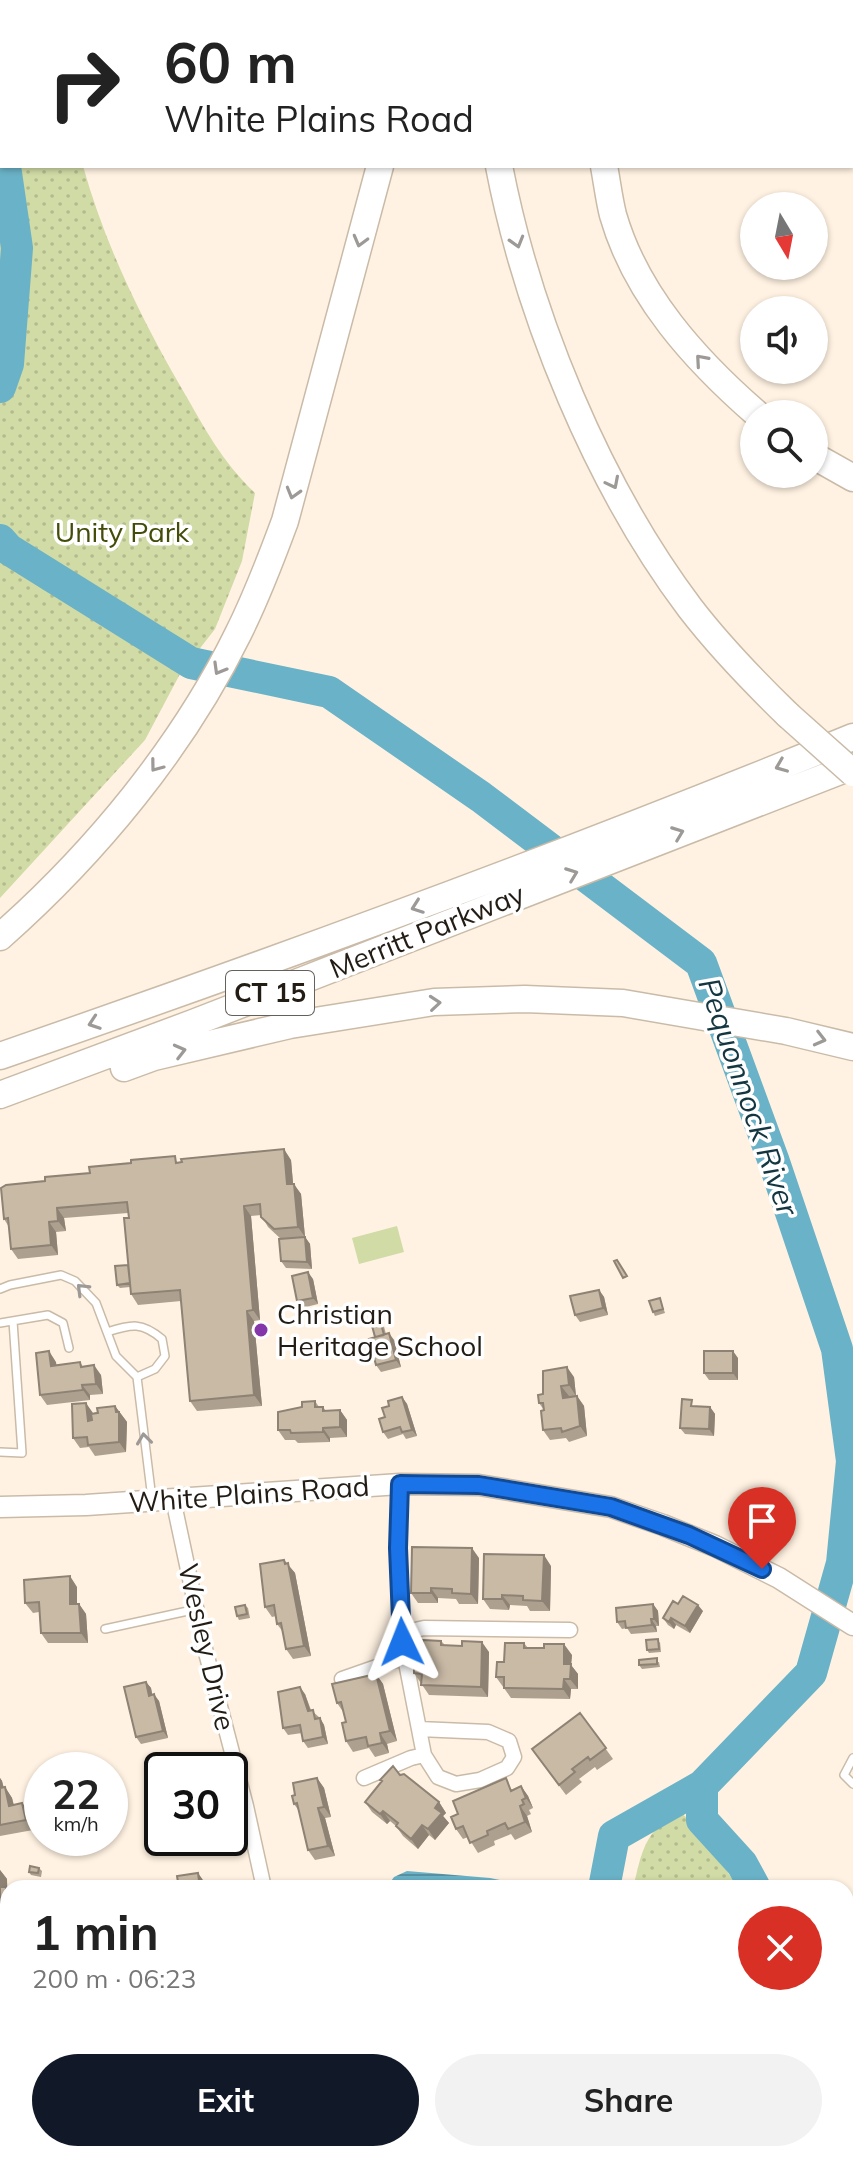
<!DOCTYPE html>
<meta charset="utf-8">
<style>
:root{--surface:#fff;--page:#f2f2f2;--text:#222;--muted:#767676;--accent:#111827}
body{margin:0;font-family:Mulish,sans-serif;background:var(--page);color:var(--text);height:100vh;display:flex;flex-direction:column;font-size:30px;white-space:nowrap}
*{box-sizing:border-box;margin:0}
p{font-size:26px;color:var(--muted)}
.icon{flex:none;width:44px;height:44px;fill:none;stroke:currentColor;stroke-width:2;stroke-linecap:round;stroke-linejoin:round}
.map{position:relative;flex:1;overflow:hidden}
.details{position:absolute;left:0px;top:1880px;width:854px;height:282px;display:flex;flex-direction:column;background:var(--surface);border-radius:24px 24px 0 0;box-shadow:0 2px 6px #0004}
.details>*{flex:none}
.banner{position:absolute;left:0px;top:0px;width:854px;height:168px;box-shadow:0 2px 6px #0004;background:#fff;color:var(--text);overflow:hidden}
.needle{width:52px;rotate:170deg}
.fabs{position:absolute;left:740px;top:192px;display:grid;gap:16px}
.fabs a{display:grid;place-items:center;width:88px;height:88px;border-radius:50%;background:var(--surface);box-shadow:0 2px 6px #0004;font-size:40px}
.speed{position:absolute;left:24px;top:1752px;display:flex;gap:16px;font-size:40px;font-weight:700;text-align:center}
.speed>*{display:grid;place-content:center;width:104px;height:104px;border-radius:50%;background:var(--surface);box-shadow:0 2px 6px #0004;line-height:1}
.speed small{font-size:20px;font-weight:400}
.speed .limit{border:4px solid #111;border-radius:12px;background:#fff;color:#111}
.pin{position:absolute;display:grid;place-items:center;width:68px;height:68px;color:#fff;margin:-82px -34px;border-radius:50% 50% 50% 0;rotate:-45deg;box-shadow:0 0 8px #0007}
.pin .icon{rotate:45deg}
.me{position:absolute;width:88px;margin:-44px;rotate:358deg;stroke-linejoin:round;filter:drop-shadow(0 0 6px #0008)}
.turn{display:flex;align-items:center;gap:28px;height:168px;padding:0 32px;font-size:36px}
.turn .icon{width:104px;height:104px;stroke-width:2.5}
.turn b{display:block;font-size:56px;line-height:68px}
.round{display:grid;place-items:center;flex:none;width:84px;height:84px;border-radius:42px;background:var(--page)}
.headline{display:flex;align-items:center;justify-content:space-between;height:136px;padding:0 32px}
h1{font-size:48px;font-weight:700;line-height:60px}
.action{display:flex;gap:16px;margin-top:auto;padding:16px 32px}
.action a{flex:1;height:92px;border-radius:48px;background:var(--accent);color:#fff;font-size:32px;font-weight:700;line-height:92px;text-align:center}
.action a+a{background:var(--page);color:var(--text)}
.map>svg:first-child{display:block}
.grass{fill:#d1dba6}
.park{fill:url(#park-dots)}
.water{fill:url(#water-rules)}
.lines{fill:none;stroke-linecap:round;stroke-linejoin:round}
.river{stroke:#6ab2c7;stroke-width:32}
.service-casing{stroke:#cabba8;stroke-width:10}
.minor-casing{stroke:#cabba8;stroke-width:17}
.secondary-casing{stroke:#cabba8;stroke-width:23}
.motorway-casing{stroke:#cabba8;stroke-width:29}
.service{stroke:#fff;stroke-width:7}
.minor{stroke:#fff;stroke-width:14}
.secondary{stroke:#fff;stroke-width:20}
.motorway{stroke:#fff;stroke-width:26}
.motorway-bridge-casing{stroke:#cabba8;stroke-width:29;stroke-linecap:butt}
.motorway-bridge{stroke:#fff;stroke-width:26}
.wall{fill:#ada08f}
.shaded-wall{fill:#8d8274}
.building{fill:#c9baa6;stroke:#8d8274;stroke-width:2}
.oneway{stroke:#9c9996}
.route-casing{stroke:#114b97;stroke-width:20}
.route{stroke:#1a73e8;stroke-width:14}
.poi-dot{fill:#8337a8;stroke:#fff;stroke-width:3}
.labels{text-anchor:middle;stroke-width:7;stroke-linejoin:round;paint-order:stroke}
.shield{fill:#fff;stroke:#64605b;stroke-width:2}
.shield-label{font-size:26px;font-weight:bold;fill:#221c15}
.park-label{font-size:28px;fill:#444c08;stroke:#fff}
.street-label{font-size:28px;fill:#221c15;stroke:#fff}
.poi-label{font-size:28px;fill:#221c15;stroke:#fff;text-anchor:start}
.water-label{font-size:30px;font-style:italic;fill:#133640;stroke:#fff}
</style>
<div class="map">
<svg width="853" height="2161" viewBox="0 0 853 2161">
<defs>
<pattern id="park-dots" width="8" height="8" patternUnits="userSpaceOnUse" patternTransform="scale(2)"><rect width="8" height="8" fill="#d1dba6"/><path d="M2 2h.1M6 6h.1" fill="none" stroke="#b3bb8e" stroke-width="1.8" stroke-linecap="round"/></pattern>
<pattern id="water-rules" width="6" height="5" patternUnits="userSpaceOnUse" patternTransform="scale(2)"><rect width="6" height="5" fill="#6ab2c7"/><path d="M0 2.5h6" fill="none" stroke="#5790a0"/></pattern>
</defs>
<rect width="100%" height="100%" fill="#fff2e2"/>
<path class="grass" d="M397,1226l7,26 -45,12 -7,-26z"/>
<path class="park" d="M0,0l39,2h-37v164h81c22,79 58,152 99,223 24,41 38,70 73,104l-13,68 -27,68 -35,45 -35,66 -145,158z
M680,1812l20,17 38,59h-105c9,-36 11,-58 47,-76z
M846,2028l7,5v128h-165l-5,-7h163z"/>
<path class="water" d="M407,1871l83,7 30,6 1,4h-135l8,-11z
M469,2154h197l4,7h-200z"/>
<g class="lines">
<path class="river" d="M0,132l2,13
M0,387l8,-23 9,-116 -12,-82
M0,540l8,9 183,114 138,29 152,105 220,166 73,199 63,187 15,112 -10,102 -31,110 -109,113 -88,50 -10,52
M702,1786v34l40,44 13,24
M846,2049l7,6"/>
<g class="service-casing">
<path id="service" d="M0,1289l10,-4 51,-10 14,6 21,22 20,53 21,21 15,122
M0,1323l48,-8 15,8 6,25
M107,1332c25,-8 35,-10 55,7l3,17 -10,13 -18,8
M0,1452l22,1 -9,-132
M105,1629l92,-20
M853,1758l-9,17 9,9"/>
</g>
<g class="minor-casing">
<path id="minor" d="M400,1484l-2,64 4,94 22,113 14,22 18,7 24,-4 27,-12 7,-11 -5,-16 -21,-9 -69,-3
M173,1499l31,146 42,161 18,82
M402,1633l22,-5 146,2
M342,1679l63,-22
M364,1778l47,-20 13,-3
M846,2021l7,-6
M306,2154l1,7
M705,2154l8,7
M779,2161l10,-7"/>
</g>
<g class="secondary-casing">
<path id="secondary" d="M0,1507l86,-2 314,-21 79,1 132,22 52,18 52,21 64,32 74,47"/>
</g>
<g class="motorway-casing">
<path id="motorway" d="M476,0v2
M452,2l1,-2
M630,2l1,-2
M499,166c29,150 99,320 191,442 30,39 63,73 98,107
M604,166c3,16 5,33 9,49 23,80 82,145 144,199
M814,456l39,22
M0,937c95,-84 182,-189 238,-303 18,-36 33,-75 47,-113l95,-355
M0,1056c287,-99 572,-204 853,-319
M124,1068l30,-11 136,-32 144,-23 91,-3 98,4 163,28 67,16
M0,1095l193,-72 660,-257"/>
</g>
<use href="#service" class="service"/>
<use href="#minor" class="minor"/>
<use href="#secondary" class="secondary"/>
<use href="#motorway" class="motorway"/>
<g class="motorway-bridge-casing">
<path id="motorway-bridge" d="M788,715l65,58"/>
</g>
<use href="#motorway-bridge" class="motorway-bridge"/>
</g>
<path class="wall" d="M291,1160l2,24 8,10 4,43 -24,2 -13,-12 -7,-12 -10,1 9,104 -6,1 8,85 -65,5 -7,-10 -9,-100 -43,4 -7,-11 -1,-7 -10,1 -3,-3 11,-20v-52l-64,5 2,13 -10,1 2,23 -40,4 -7,-10 -2,-22 -5,-8 41,-38 45,-8 90,-10z
M305,1237l5,7 2,25 -26,-1 -5,-7z
M313,1279l5,25 -16,4 -5,-7z
M599,1290l5,7 4,18 -28,7 -5,-7z
M660,1298l5,15 -10,3 -2,-4z
M380,1320l3,3 3,11 8,6 7,27 -20,5 -5,-7 -1,-28z
M738,1358v22h-29l-5,-7z
M56,1362v3l24,-3 3,5 18,8 2,19 -13,1v5l-43,5 -7,-10z
M574,1377l2,19 -7,1 8,-1 7,10 3,30 -18,6 -3,-4 -16,2 -7,-10 1,-20 -5,-7 4,-9z
M402,1397l5,7 10,32 -11,3 -3,-5 -15,5 -5,-7 2,-15 4,-11z
M315,1401l4,6h4l3,4 14,-1 7,10v17l-17,1v4l-32,1 -3,-3h-10l-7,-10 24,-23z
M115,1406l12,16 -1,30 -31,4 -6,-9 -9,1 -7,-10 20,-25z
M696,1406l14,1 5,7 -1,22 -29,-2 -5,-6z
M479,1558l-1,46h-19l-3,-5 -18,-1v5h-20l-7,-10z
M284,1560l11,13 16,83 -18,3 -7,-10 -3,-17 -6,-8 -1,-8 -4,1 -7,-10z
M551,1566l-1,45h-20l-3,-5 -17,-1 -1,5 -19,-1 -7,-10z
M77,1587v17h2l7,10 2,29h-40l-7,-10 -2,-21 -6,1 -8,-10z
M653,1604l5,7 1,15h-3l1,6 -26,2 -4,-6 -5,1 -5,-7z
M245,1605l3,3 2,10 -11,2 -2,-4z
M703,1611l-13,22 -14,-8 -2,4 -6,-4 -5,-7z
M441,1641l4,4 44,7 -1,45 -59,-2 -15,-22 8,-13z
M660,1642l1,10 -12,1 -2,-3z
M524,1643l4,5 44,7 -1,10 7,9v15h-7l-1,10 -59,-1 -15,-21 8,-15z
M659,1662l1,5 -18,2 -3,-4z
M376,1674l7,10 14,57 -10,3 2,9 -14,4 -6,-9 -16,4 -7,-11v-19l-2,-9 -7,-10z
M146,1682l5,6 1,7 7,6 9,37 -27,6 -5,-7z
M305,1694l6,16 9,8 4,7 4,19 -20,4 -5,-7 -1,-8 -14,2 -5,-7z
M580,1713l33,46 -16,11 -2,-3 -16,12 3,3 -16,13 -34,-46z
M162,1772v50l-7,2 -5,-7 9,-20z
M400,1775l39,27 7,11 -3,3 6,7 -14,17 -6,-5 -11,14 -15,-13 -7,-10 -6,-5 -3,3 -15,-12 -7,-10z
M0,1778l2,3 2,7 1,-1 7,11 2,7 8,-2 8,10 3,17 -33,6z
M317,1778l7,10 7,29 -6,1 10,38 -20,4 -7,-10 -9,-39 -5,-7 1,-9z
M521,1786l7,10 5,12 -4,2 2,4 -4,2 5,16 -17,8 -4,-6 -17,7 1,4 -17,8 -10,-16 -5,2 -7,-10 57,-39z
M39,1868l3,3 -1,6 -10,-2 -2,-3z
M0,1870l7,9v9l1,2v43h-8z
M0,1962l8,7 -2,44h-6z
M0,2048h2l5,6 1,50h-8z
M0,2112h8v38l-8,1z
M48,2154l1,7h-19l-2,-2z
M185,2154h64v7h-59z"/>
<path class="shaded-wall" d="M284,1149l7,11 3,34 -7,-10z
M294,1184l7,10 4,43 -7,-10z
M244,1206l7,10 9,104 -7,-10z
M57,1208l7,10 2,13 -8,-10z
M49,1222l7,10 2,23 -7,-10z
M305,1237l5,7 2,25 -5,-7z
M308,1272l5,7 5,25 -5,-6z
M599,1290l5,7 4,18 -5,-7z
M247,1311l7,10 8,85 -8,-11z
M389,1333l5,7 7,27 -5,-7z
M49,1351l7,11 2,14 -7,-10z
M733,1351l5,7v22l-5,-7z
M94,1365l7,10 2,19 -7,-10z
M567,1367l7,10 2,19 -7,-11z
M82,1385l8,10v5l-7,-10z
M561,1386l8,10 1,12 -7,-10z
M577,1396l7,10 3,30 -7,-10z
M402,1397l5,7 10,32 -5,-6z
M86,1403l7,10 2,18 -7,-10z
M115,1406l12,16 -1,30 -7,-10z
M710,1407l5,7 -1,22 -5,-7z
M340,1410l7,10v17l-7,-10z
M323,1428l7,10v4l-7,-10z
M472,1548l7,10 -1,46 -7,-10z
M544,1555l7,11 -1,45 -8,-10z
M284,1560l11,13 16,83 -7,-10z
M70,1576l7,11v28l-7,-11z
M431,1588l7,10v5l-7,-10z
M502,1595l8,10 -1,5 -7,-11z
M79,1604l7,10 2,29 -7,-10z
M653,1604l5,7 1,15 -5,-7z
M698,1605l5,6 -13,22 -5,-7z
M671,1618l5,7 -2,4 -5,-7z
M651,1619l5,7 1,6 -5,-7z
M482,1642l7,10 -1,45 -7,-10z
M564,1644l8,11 -1,10 7,9v15l-8,-10 -6,-15z
M376,1674l7,10 14,57 -7,-10z
M564,1679l7,10 -1,10 -7,-10z
M146,1682l5,6 3,15 -5,-7z
M300,1687l5,7 8,24 -5,-7z
M154,1694l5,7 9,37 -5,-7z
M320,1718l4,7 4,19 -5,-7z
M380,1733l7,11 2,9 -7,-10z
M0,1778l2,3 4,18 -6,-9z
M317,1778l7,10 7,29 -7,-10z
M521,1786l7,10 5,12 -7,-10z
M5,1787l7,11 4,18 -7,-10z
M439,1802l7,11 -3,3 6,7 -14,17 -7,-11 7,-21z
M22,1803l8,10 3,17 -7,-10z
M520,1806l7,10 5,16 -7,-10z
M318,1808l7,10 10,38 -7,-10z
M383,1811l7,10 -3,3 -7,-10z
M422,1825l7,10 -11,14 -7,-10z
M0,1870l7,9 1,30 -8,-21z
M198,1873l5,7 1,8h-4z
M3,1962l5,7 -2,44 -5,-7z
M2,2048l5,6 1,50 -5,-7z
M242,2154h7v7h-3z
M384,2154h6v7h-6z"/>
<path class="building" d="M284,1149l3,35h7l4,43 -24,2 -13,-12 -1,-13 -16,2 9,104 -6,1 7,84 -64,6 -10,-111 -49,4 -7,-76h5l-2,-16 -70,6 1,13 -9,1 2,23 -40,4 -3,-31 -4,1 -3,-31 5,-3 39,-4v-4l45,-4 -1,-6 42,-4v-3l44,-4 1,7 6,-1 -1,-3z
M305,1237l2,25 -26,-1 -2,-22z
M617,1260l10,16 -4,2 -9,-17z
M128,1265l2,18 -13,2 -2,-19z
M308,1272l5,26 -16,3 -5,-25z
M599,1290l4,18 -28,7 -5,-19z
M660,1298l3,11 -10,3 -4,-11z
M380,1320l4,15 -9,2 -4,-15z
M389,1333l7,27 -20,5 -7,-26z
M49,1351l2,15 29,-4 1,5 13,-2 2,19 -14,1 1,5 -43,5 -4,-42z
M704,1351h29v22h-29z
M567,1367l2,18 -8,1 2,12 14,-2 3,30 -18,6 -1,-4 -18,2 -2,-19 3,-1 -1,-7h-4l-1,-8 5,-1v-23z
M402,1397l10,33 -10,2 -2,-5 -17,5 -4,-13 6,-2 -3,-9 7,-2 -1,-5z
M682,1399l10,1 -1,6 19,1 -1,22 -29,-1z
M315,1401v6h8v4l17,-1v17l-17,1v4l-32,1 -1,-3h-12v-18l24,-5v-5z
M86,1403l2,18 4,-1 -1,-6 7,-1 -1,-5 18,-2 1,6h3v30l-31,3 -1,-8 -14,1 -1,-34z
M412,1547l60,1 -1,46 -19,-1v-4l-21,-1v5h-20z
M484,1554l60,1 -2,46 -19,-1v-4l-21,-1v4h-19z
M284,1560l1,4 3,-1 16,83 -18,3 -5,-26 -4,1 -3,-19 -9,2 -5,-43z
M70,1576v28h9l2,29h-40l-2,-31 -14,1 -1,-23z
M683,1596l15,9 -13,21 -14,-8 -2,4 -6,-4 10,-17 5,3z
M653,1604l1,15h-3l1,6 -26,3 -1,-7 -8,1 -1,-14z
M245,1605l2,9 -10,2 -2,-9z
M658,1639l1,10 -12,1 -1,-10z
M423,1640l18,1v4l21,1v-5l20,1 -1,45 -60,-2 1,-11 -8,-1v-13h8z
M505,1643h19v5h20v-4h20v20h7l-1,15h-6l-1,10 -59,-1v-11h-8l1,-15h7z
M657,1658v6l-18,1v-5z
M376,1674l14,57 -10,2 2,10 -14,3 -2,-9 -20,4 -4,-18 4,-1 -5,-20 -4,1 -5,-19z
M146,1682l3,14 5,-2 9,37 -27,6 -12,-50z
M300,1687l8,24 5,-1 2,9 5,-1 3,19 -20,4 -3,-16 -17,3 -5,-36z
M580,1713l26,35 -16,12 -2,-3 -16,12 3,3 -16,13 -27,-36z
M393,1766l7,9 4,-1 35,28 -4,6 7,5 -14,16 -6,-4 -11,14 -15,-13 2,-3 -15,-12 -3,3 -15,-12 17,-21 -2,-1z
M162,1772v43l-12,2 -3,-18 12,-2 -4,-24z
M317,1778l7,29 -6,1 10,38 -20,4 -11,-47 -3,1 -2,-8 3,-1 -2,-12z
M506,1778l5,13 10,-5 5,12 -4,2 2,4 -4,2 5,16 -17,7 -3,-6 -18,8 1,4 -18,8 -7,-17 -7,3 -5,-12 7,-3 -5,-13z
M5,1787l4,19 13,-3 4,17 -26,5v-37z
M30,1866l9,2 -1,5 -9,-1z
M198,1873l2,15h-21l-2,-12z
M0,1887h6l2,36h-8z
M0,1962h3l-2,44h-1z
M0,2048h2l1,49h-3z
M7,2111l1,32h-8v-31z
M28,2154h18v4l-18,1z
M361,2154h23v7h-22z"/>
<defs><path id="oneway-chevron" d="M-2-3.5L2.5 0L-2 3.5" fill="none" stroke-width="1.6" stroke-linecap="round" stroke-linejoin="round" transform="scale(2)"/></defs>
<g class="oneway">
<use href="#oneway-chevron" transform="translate(360 241) rotate(105)"/>
<use href="#oneway-chevron" transform="translate(517 242) rotate(74)"/>
<use href="#oneway-chevron" transform="translate(701 360) rotate(-131)"/>
<use href="#oneway-chevron" transform="translate(613 483) rotate(63)"/>
<use href="#oneway-chevron" transform="translate(293 493) rotate(106)"/>
<use href="#oneway-chevron" transform="translate(219 669) rotate(120)"/>
<use href="#oneway-chevron" transform="translate(156 766) rotate(127)"/>
<use href="#oneway-chevron" transform="translate(781 766) rotate(158)"/>
<use href="#oneway-chevron" transform="translate(678 833) rotate(-21)"/>
<use href="#oneway-chevron" transform="translate(572 874) rotate(-21)"/>
<use href="#oneway-chevron" transform="translate(417 907) rotate(160)"/>
<use href="#oneway-chevron" transform="translate(435 1003) rotate(-5)"/>
<use href="#oneway-chevron" transform="translate(94 1023) rotate(161)"/>
<use href="#oneway-chevron" transform="translate(820 1039) rotate(14)"/>
<use href="#oneway-chevron" transform="translate(180 1051) rotate(-14)"/>
<use href="#oneway-chevron" transform="translate(82 1289) rotate(-135)"/>
<use href="#oneway-chevron" transform="translate(144 1439) rotate(-97)"/>
</g>
<g class="lines">
<g class="route-casing">
<path id="route" d="M402,1642l-4,-94 2,-64 79,1 132,22 78,28 73,34"/>
</g>
<use href="#route" class="route"/>
</g>
<circle class="poi-dot" cx="261" cy="1330" r="8"/>
<g class="labels">
<rect class="shield" x="226" y="971" width="88" height="44" rx="6"/>
<g class="shield-label">
<text x="270" y="1002">CT 15</text>
</g>
<g class="park-label">
<text x="122" y="542">Unity Park</text>
</g>
<g class="street-label">
<text transform="translate(427 931) rotate(-22)" y="10">Merritt Parkway</text>
<text transform="translate(249 1494) rotate(-4)" y="10">White Plains Road</text>
<text transform="translate(207 1647) rotate(77)" y="10">Wesley Drive</text>
</g>
<g class="poi-label">
<text x="277" y="1324">Christian<tspan x="277" dy="32">Heritage School</tspan></text>
</g>
<g class="water-label">
<text transform="translate(748 1097) rotate(71)" y="10">Pequonnock River</text>
</g>
</g>
</svg>
<div class="fabs">
<a><svg class="needle" viewBox="-14 -14 28 28"><path d="M0-13l5 13h-10z" fill="#e53935"/><path d="M0 13l5-13h-10z" fill="#767676"/></svg></a>
<a><svg class="icon" aria-label="sound" viewBox="0 0 24 24"><path d="M4 9h4l5-4v14l-5-4H4zM17 9q2 3 0 6"/></svg></a>
<a><svg class="icon" aria-label="search" viewBox="0 0 24 24"><circle cx="10" cy="10" r="6"/><path d="M15 15l6 6"/></svg></a>
</div>
<div class="speed"><div>22<small>km/h</small></div><div class="limit">30</div></div>
<div class="pin" style="left:762px;top:1569px;background:#d93025"><svg class="icon" aria-label="arrive" viewBox="0 0 24 24"><path d="M6 21V4h12l-3 4 3 4H6"/></svg></div>
<svg class="me" style="left:402px;top:1642px" viewBox="-20 -20 40 40"><path d="M0-17L14 15 0 8-14 15z" fill="#1a73e8" stroke="#fff" stroke-width="4"/></svg>
<div class="banner">
<div class="turn"><svg class="icon" aria-label="right" viewBox="0 0 24 24"><path d="M7 20v-9h11M14 6l5 5-5 5"/></svg><div><b>60 m</b>White Plains Road</div></div>
</div>
<section class="details">
<div class="headline"><div><h1>1 min</h1><p>200 m · 06:23</p></div><a class="round" style="background:#d93025;color:#fff"><svg class="icon" aria-label="close" viewBox="0 0 24 24"><path d="M6 6l12 12M18 6L6 18"/></svg></a></div>
<div class="action"><a>Exit</a><a>Share</a></div>
</section>
</div>
